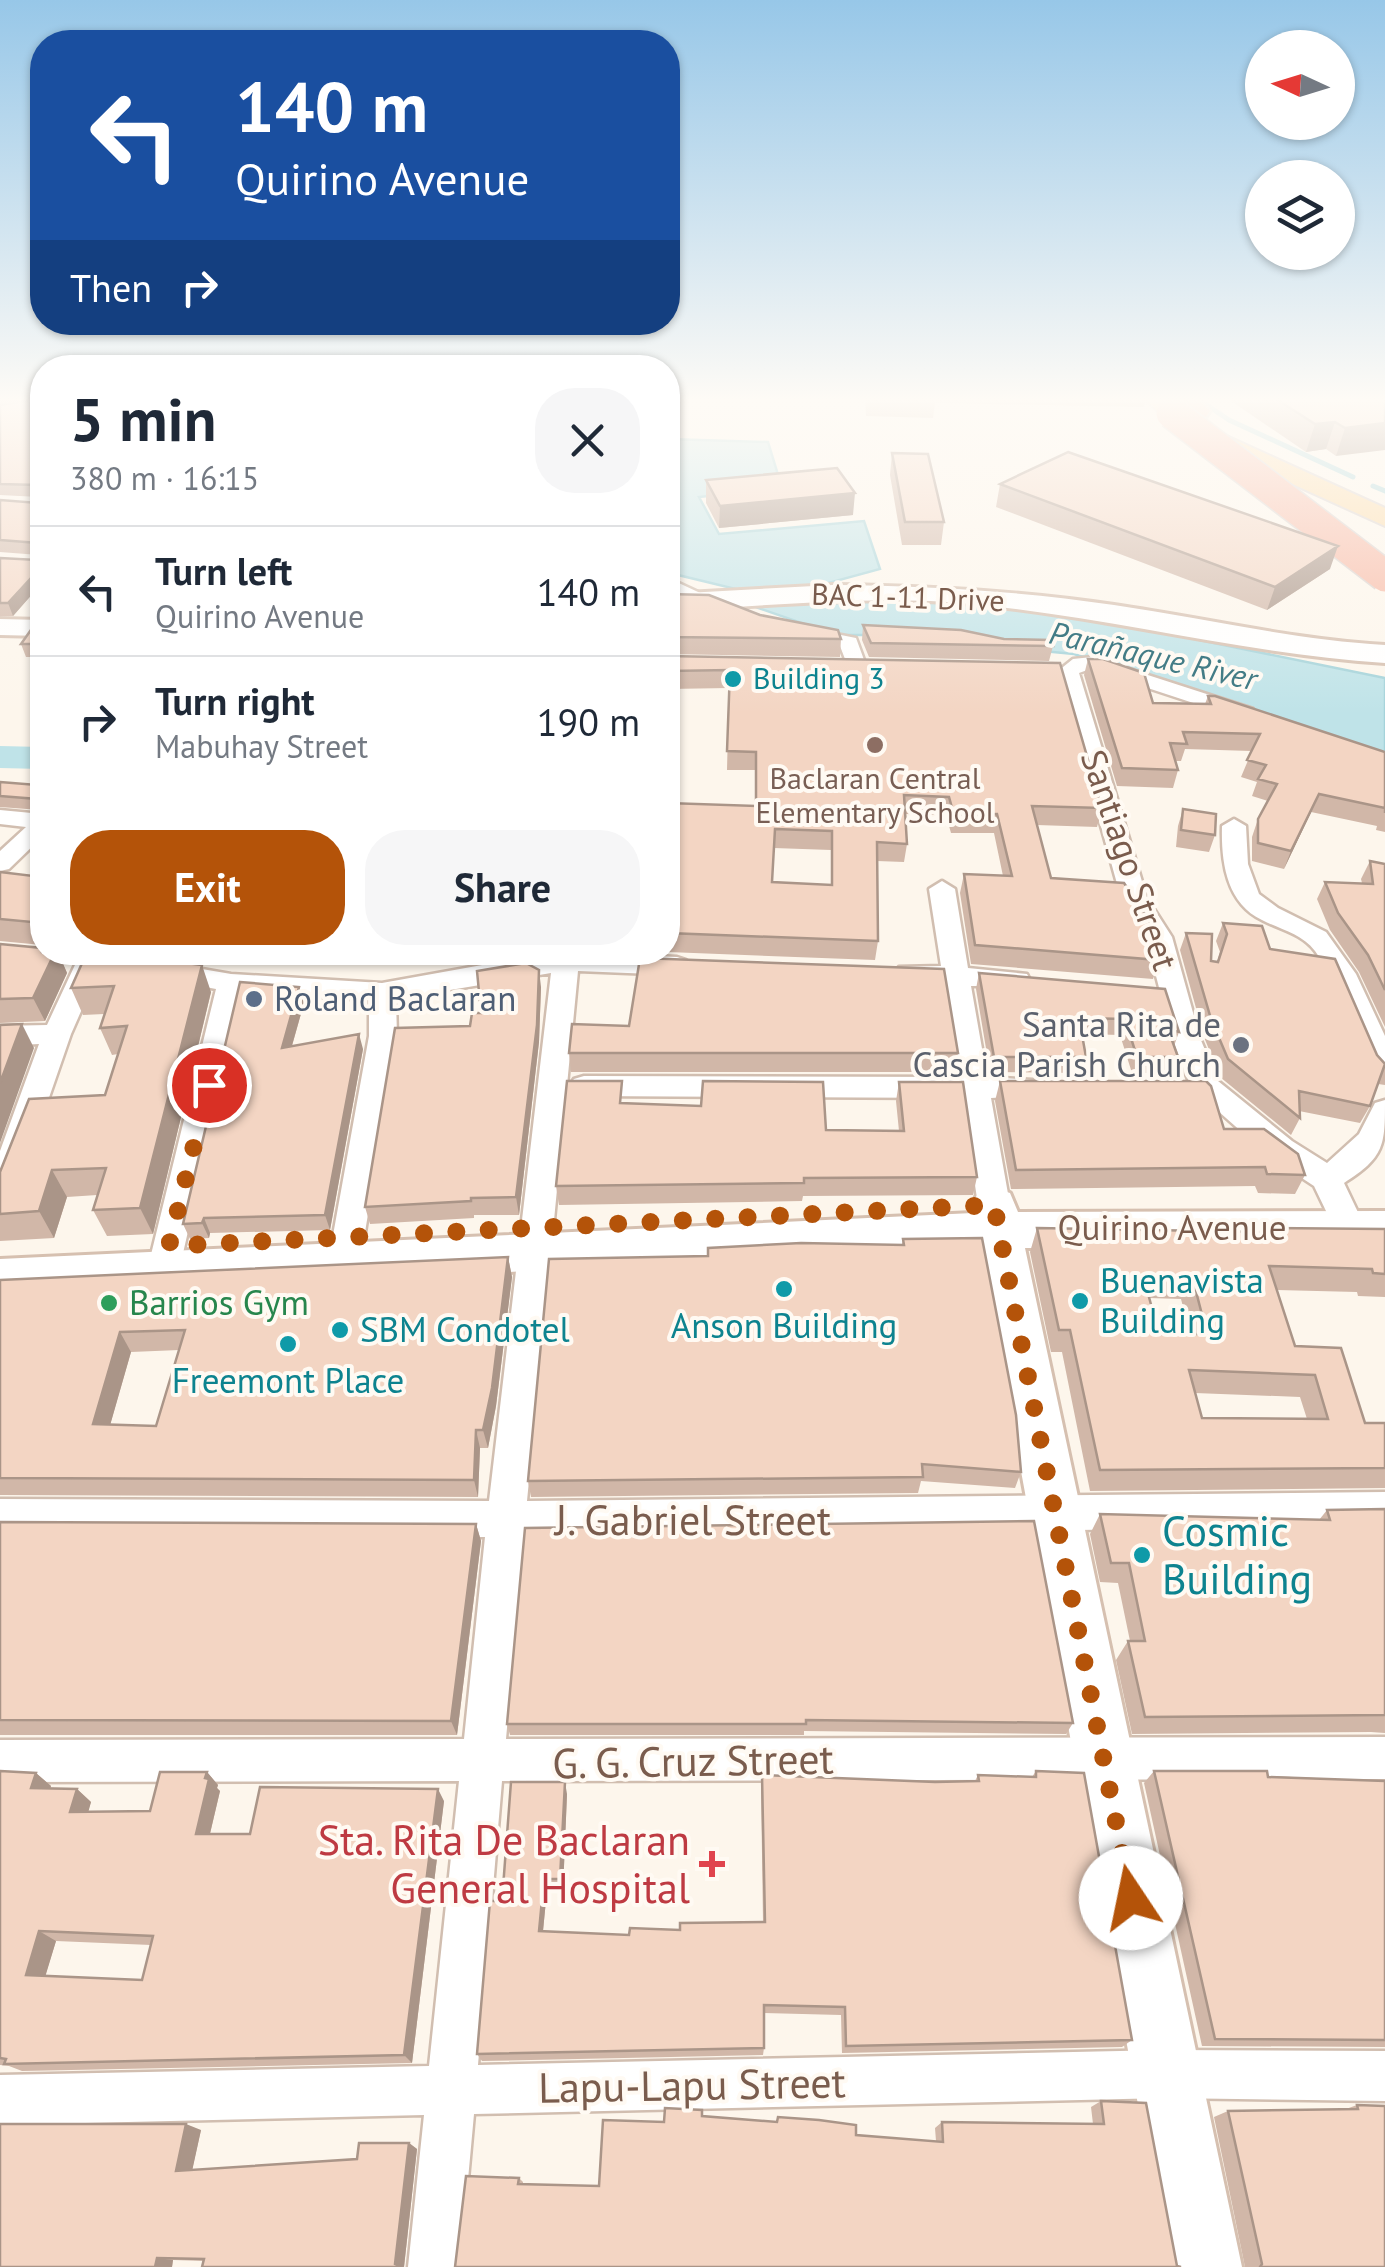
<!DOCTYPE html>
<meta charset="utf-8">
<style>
:root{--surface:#fff;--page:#f6f6f7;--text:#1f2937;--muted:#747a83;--line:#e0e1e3;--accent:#b45309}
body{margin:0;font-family:"PT Sans",sans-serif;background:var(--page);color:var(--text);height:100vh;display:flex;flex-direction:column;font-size:38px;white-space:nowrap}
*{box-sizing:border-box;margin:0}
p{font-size:32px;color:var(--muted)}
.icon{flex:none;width:55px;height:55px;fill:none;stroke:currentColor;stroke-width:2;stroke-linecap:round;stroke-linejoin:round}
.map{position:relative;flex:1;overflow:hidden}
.panel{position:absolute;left:30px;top:355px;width:650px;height:610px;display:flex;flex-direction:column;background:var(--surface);border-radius:40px;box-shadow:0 2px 8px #0004}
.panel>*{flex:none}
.banner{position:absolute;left:30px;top:30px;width:650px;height:305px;border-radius:40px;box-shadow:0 2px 8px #0004;background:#1a4fa0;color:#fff;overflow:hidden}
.needle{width:65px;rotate:274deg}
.tools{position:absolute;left:1245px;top:30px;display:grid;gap:20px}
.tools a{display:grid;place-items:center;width:110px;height:110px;border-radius:50%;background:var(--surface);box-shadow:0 2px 8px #0004;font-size:50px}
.pin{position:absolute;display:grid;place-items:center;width:85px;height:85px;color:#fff;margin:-42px;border:5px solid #fff;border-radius:50%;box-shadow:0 2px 10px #0007}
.me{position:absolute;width:110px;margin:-55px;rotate:349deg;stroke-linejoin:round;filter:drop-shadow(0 0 8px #0008)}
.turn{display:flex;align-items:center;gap:35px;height:210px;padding:0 40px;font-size:45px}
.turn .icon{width:130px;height:130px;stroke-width:2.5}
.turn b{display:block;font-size:70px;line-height:85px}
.then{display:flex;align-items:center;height:95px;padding:0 40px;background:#0003;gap:20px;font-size:38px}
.round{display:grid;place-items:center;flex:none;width:105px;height:105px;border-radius:40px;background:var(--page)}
.overview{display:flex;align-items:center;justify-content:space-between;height:170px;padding:0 40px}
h1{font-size:60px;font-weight:700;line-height:75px}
.button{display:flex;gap:20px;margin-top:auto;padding:20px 40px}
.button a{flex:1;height:115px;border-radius:40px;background:var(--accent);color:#fff;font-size:40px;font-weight:700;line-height:115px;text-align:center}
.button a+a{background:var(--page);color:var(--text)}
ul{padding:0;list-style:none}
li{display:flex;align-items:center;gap:30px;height:130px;padding:0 40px;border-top:2px solid var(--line)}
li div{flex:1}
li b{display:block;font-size:38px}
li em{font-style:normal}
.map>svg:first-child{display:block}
.water{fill:#bfe3e8;stroke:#a5d3da;stroke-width:2.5}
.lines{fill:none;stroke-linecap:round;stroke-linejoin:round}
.stream{stroke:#a5d3da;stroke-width:5}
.river{fill:#bfe3e8;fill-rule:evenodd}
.street-casing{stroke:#d1beb0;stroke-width:5}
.secondary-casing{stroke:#d6c0b0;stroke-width:6}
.primary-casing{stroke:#dad1cd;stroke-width:4}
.highway-casing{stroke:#dad1cd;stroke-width:5}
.street{fill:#fff;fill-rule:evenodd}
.secondary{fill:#fff;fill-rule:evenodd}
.primary{fill:#fbd9a5;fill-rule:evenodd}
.highway{fill:#f7b7a3;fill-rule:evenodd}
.highway-bridge-casing{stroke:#dad1cd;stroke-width:34;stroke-linecap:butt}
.highway-bridge{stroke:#f7b7a3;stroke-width:31}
.wall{fill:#d1b7a8;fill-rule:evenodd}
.shaded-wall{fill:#aa9588}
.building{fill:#f3d5c3;stroke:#aa9588;stroke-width:2.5;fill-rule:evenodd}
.route{stroke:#b45309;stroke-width:18;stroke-dasharray:0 32.4}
.culture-dot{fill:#0f9aa8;stroke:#fffaf3;stroke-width:4}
.education-dot{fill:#8d6e63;stroke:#fffaf3;stroke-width:4}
.service-dot{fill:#5c6f8a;stroke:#fffaf3;stroke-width:4}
.worship-dot{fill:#6b7280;stroke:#fffaf3;stroke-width:4}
.leisure-dot{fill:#2e9e5b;stroke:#fffaf3;stroke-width:4}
.health-dot{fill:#e0444e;stroke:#fffaf3;stroke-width:4}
.labels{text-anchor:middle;stroke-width:8;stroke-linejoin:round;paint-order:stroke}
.far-street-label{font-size:30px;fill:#7a5c4d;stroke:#fffaf3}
.far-culture-label{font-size:30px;fill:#0d838f;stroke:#fffaf3;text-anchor:start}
.far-education-label{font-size:30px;fill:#785e54;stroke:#fffaf3}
.far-water-label{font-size:32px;font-style:italic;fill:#437c86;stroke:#fffaf3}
.street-label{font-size:35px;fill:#7a5c4d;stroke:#fffaf3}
.service-label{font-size:35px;fill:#4e5e75;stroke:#fffaf3;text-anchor:start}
.worship-label{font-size:35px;fill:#5b616d;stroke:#fffaf3;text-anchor:end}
.culture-label{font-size:35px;fill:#0d838f;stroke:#fffaf3;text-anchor:start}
.leisure-label{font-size:35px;fill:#27864d;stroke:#fffaf3;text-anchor:start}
.near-street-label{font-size:42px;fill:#7a5c4d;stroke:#fffaf3}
.near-culture-label{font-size:42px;fill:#0d838f;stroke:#fffaf3;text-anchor:start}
.near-health-label{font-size:42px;fill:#be3a42;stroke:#fffaf3;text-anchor:end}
</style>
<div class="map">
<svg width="1385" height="2267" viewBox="0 0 1385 2267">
<rect width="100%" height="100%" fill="#fdf6ec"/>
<path class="water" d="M668,439l100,3 14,46 -83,9 20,37 145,-13 16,48 -52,14 5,17 138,2 77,7 337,69v78l-311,-102 -197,-19h-41l-92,-32 -4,-13 -66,-16 -6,-4z"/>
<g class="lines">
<path class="stream" d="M1195,397l34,23 124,57
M1373,486l12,5"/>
<path class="river" d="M0,746l42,1v22l-42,-1z"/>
<g class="street-casing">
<path id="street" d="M668,578l58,27 3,4 -3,4h-14l-44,-22z
M801,627l55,11 11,30 -10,6 -7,-2 -10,-26 -46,-9 -3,-4z
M1092,657l161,52 3,5 -11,6 -155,-51 -11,4 68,225 25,39 28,101 18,43 74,60 35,22 32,-29 16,-31 10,-3c0,45 0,57 -41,83l21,44 -5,9 -11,4 -11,-4 -24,-50 -44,-29 -79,-70 -19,-49 -26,-101 -25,-39 -63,-227 15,-12z
M0,810l42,4v23l-33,32 -9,2v-20l26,-24 -26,-3z
M1234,819l12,7 2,38 11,30 19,14 48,24 30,42 29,62v45l-10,-3 -4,-7c-16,-40 -30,-85 -56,-120 -14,-18 -34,-21 -53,-31 -36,-17 -41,-59 -40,-94z
M942,881l13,8 13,79 59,6 3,6 -3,6h-56l16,91 61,4 5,7 -5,7 -57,3 19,107 -5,9 -11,3 -11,-3 -5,-9 -16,-107 -378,-2 -10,-3 -5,-7 5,-7 10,-3 375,1 -15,-93 -45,-5 -4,-6 4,-6 42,-1 -12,-77z
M81,952h26l-36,82 -55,159 -5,9 -11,3v-54l39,-107 -39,2v-20l47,-1z
M554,952l123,5 9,3 4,6 -4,6 -9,3 -99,-4 -51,530 858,-9v34l-861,11 -18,202 879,-2v42l-883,2 -24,284 688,-15 219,1v50l-219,-3 -692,16 -14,153h-52l16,-152 -424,10v-50l429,-9 30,-285 -459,1v-42l464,-1 21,-202 -485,-2v-36l489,2 62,-528 -155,26 1,37 -37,227 -4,9 -12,4 -12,-4 -4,-9 41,-227v-36l-127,-7 -63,278 -4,9 -12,4 -12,-4 -4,-9 69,-282 -58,-11 -4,-6 4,-6 9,-3 64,11 151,9z"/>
</g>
<g class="secondary-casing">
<path id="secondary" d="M833,585c95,1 187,6 281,20 90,13 180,35 271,40v18c-139,-9 -275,-46 -414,-59 -100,-10 -203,3 -303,6v-16z
M0,619l42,1v16l-42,-1z
M994,1188l16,5 8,19 367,-1v36l-360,1 217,1019h-74l-188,-1018 -980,48v-38l973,-46 -1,-8 6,-12z"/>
</g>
<g class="primary-casing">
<path id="primary" d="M1141,397h27l39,30 178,81v18l-196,-89z"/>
</g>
<g class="highway-casing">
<path id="highway" d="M1165,397h31l14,14 -4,6h-20z"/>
</g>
<use href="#street" class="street"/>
<use href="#secondary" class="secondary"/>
<use href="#primary" class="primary"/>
<use href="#highway" class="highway"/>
<g class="highway-bridge-casing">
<path id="highway-bridge" d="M1172,413l213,163"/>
</g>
<use href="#highway-bridge" class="highway-bridge"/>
</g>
<path class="wall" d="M0,397h21l-7,6 28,-5v185l-29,33h-13v-57l37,1 2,-5 -39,-3v-52l38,3 1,-6 -39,-2z
M865,397h281l-2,10 -209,-4 -2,15 -67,-2z
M1232,397h153l-49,59 -10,-7 -20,3 -75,-51z
M892,453l52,69 -3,23h-39l-12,-70z
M706,480l147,35 -134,13 -13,-25z
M1000,484l330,85 -63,41 -271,-103z
M668,594l92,21 81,24 -1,18 -172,-3v2l392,7 42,145 -5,19 -60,-2 14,53 108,82 -6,19 -182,-15 -11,-71 4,-19 39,2 -9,-43h-43l-5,-18 -41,-1 2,30 -3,18 -27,-1 1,80 -3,19 -207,-8v-149l87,3v-36h-28l2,-82 -61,1zM774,848l57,2v35l-59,-3z
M42,613v44h-16l-5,-13 19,-18z
M863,625l141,14 49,7 -4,15 -180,-4 -7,-17z
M1088,659l65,44 52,1 3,-8 177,56v80l-9,-2 1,-4 -66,-14 -27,57 -32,-8v-24l6,-18 10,-18 -16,-5 5,-14 -16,-5 11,-26 -67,-2 -4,12h-5l2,9 -5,18 -56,-2 -33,-111z
M42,780v37l-2,-7 -40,-3v-25l37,3z
M1183,809l32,26 -6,17 -33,-5 2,-21z
M1370,861l15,3v163l-26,-55 -29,-42 -13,-31 8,-17 37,1 -1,-4z
M0,872l42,5v68l-42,-4z
M1223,923l47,26 115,115v21l-7,-1 -8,22 -10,17 -61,-12 1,7 -9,17 -71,-58 -16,-40 -24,-87 6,-17 25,28 6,1 3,-10 -4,-11z
M0,944l42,8h16l9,21 -22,48 -45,2z
M87,952l124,40 -58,242 -46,2 -14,-26 4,-15 -30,2 -13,41 -54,3v-69l105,-77 13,-41 -6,1 -12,-27 4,-14 -21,1 -12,-27z
M979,973l200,59 -5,14 4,11 -6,16h-40l-12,-38 -38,-1 4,23 -5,16 -91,-1 -14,-83z
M299,987l5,16 -12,43 71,3 -33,181 -120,3 -1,5 -19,1 -7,-15z
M541,987l-2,55 -20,173h-45v3l-104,6 -5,-17 105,-181 11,-13z
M569,1053h389l-4,19h-383z
M1000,1081l224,48 81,46 -10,19 -37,-1 -3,-7 -244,3 -16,-88z
M899,1082l78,95 -4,18 -170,1 -1,5 -243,4 -3,-19 67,-83 203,27 73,1 -3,-30z
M1037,1228l222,4 3,-4 123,1v68l-27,-1 -1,-4 -80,-2 18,56 70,77h20v65l-295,3 -28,-139h-11l-21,-100zM1149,1298l32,1 9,35h-31zM1195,1393l105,4 7,22 -105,-1z
M903,1239l118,233 -6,16 -94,-7 -3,12 -387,4 -3,-16 374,-236z
M508,1257l4,20 -16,129 -8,42h-8l-2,49 -478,-2v-215zM179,1350l-23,76 -46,-1 21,-73z
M1385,1509v224l-14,-1 -239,2 -16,-74 12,-19h2l-12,-58 -18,-1 -10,-48 10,-20 219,6 8,-10z
M0,1522l476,2 5,17 -24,194h-457z
M525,1528l548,195 -7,11 -262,-3v4h-294l-3,-11z
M0,1771l36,2 15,13 -1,3h27l14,13 -3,9h62l57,-39 11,13 -1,3 3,3 -10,43h40l194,-33 -32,262 -390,8 -13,-5 -9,-1zM56,1941l95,4 -9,35 -97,-4z
M1036,1771l96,269 -10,7 -280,6 -1,-38 -77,-2v35l-1,7 -281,6 -5,-7 25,-153 65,-107 -4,96h-16l-4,41 86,4 134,-13 -2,-135 1,-12 173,7 40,-1 3,-6 54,2z
M1154,1771l231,10v266l-183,-1 -58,-263z
M1101,2101l76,165 -722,1 64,-89 4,4v2l76,2 65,-64 38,-6 74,6 2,-5 78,18 80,6 -1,-13 7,-6 151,2 -2,-17z
M1357,2105l28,162h-140l-31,-150 14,-6 118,-2z
M201,2130l-9,40 165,-11 52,-16 8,6 -13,118 -231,-7 -1,7h-172z"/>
<path class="shaded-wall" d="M4,397h17l-21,17v-14z
M1335,422l-9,27 -20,3 9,-28z
M1385,423v27l-49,6 9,-28z
M855,493l-2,22 -134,13 1,-22z
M1338,546l-8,23 -63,41 8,-23z
M42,566v17l-29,33 -5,-13z
M1319,794l-8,18 -27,57 7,-18z
M55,952h3l9,21 -22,48 -12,-23z
M202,965l9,27 -58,242 -13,-26z
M539,970l2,17 -2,55 -20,173 -3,-18z
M299,987l5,16 -17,60 -5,-15z
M22,1024l12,24 -34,95v-60z
M359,1034l4,15 -33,181 -5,-15z
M52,1170l15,27 -13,41 -15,-27z
M204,1218l6,15 -1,5 -7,-15z
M508,1257l4,20 -16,129 -8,42 -5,-18z
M120,1332l11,20 -26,91 -12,-19z
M476,1430l4,18 -2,49 -4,-17z
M476,1524l5,17 -24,194 -6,-14z
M207,1772l11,13 -1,3 3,3 -13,55 -11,-12z
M36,1773l15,13 -5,15 -15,-13z
M565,1782l2,12 -4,96 -3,-11z
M77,1789l14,13 -6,22 -15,-12z
M438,1789l6,12 -32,262 -8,-8z
M544,1879l3,11 -5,51 -3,-10z
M39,1931l17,10 -13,43 -17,-9z
M186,2124l15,6 -10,46 -15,-5z
M409,2143l8,6 -13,118 -9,-3z
M157,2258l16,2 -1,7h-17z"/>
<path class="building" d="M1273,397h112v26l-40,5 -10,-6 -20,2z
M42,398v168l-34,37h-8v-45l37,2 4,-13 -3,-4 -38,-3v-40l38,3 4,-14 -4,-4 -38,-1v-79z
M1068,452l270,94 -63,41 -275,-103z
M892,453l36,1 16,68h-39z
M837,468l18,25 -135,13 -14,-26z
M668,594l41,1 51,20 78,15 3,9 -173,-2v1z
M42,613v31h-21l12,-17 7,-1z
M863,625l98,5 43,9 47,1 2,6 -182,-3z
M668,656l392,7 42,145 -70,-2 19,72 73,5 25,37 10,40 -184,-15 -11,-71 48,2 -15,-62 -43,1 -5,-18 -45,-2 3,49 -30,-2 1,99 -210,-8v-130l88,3v-54l-29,-1 3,-81 -62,1zM775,829l57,2v54l-60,-3z
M1088,659h15l41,14 9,30 58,1 -3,-8h7l170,56v61v-5l-66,-14 -28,57 -33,-8v-24l19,-35 -19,-5 8,-14 -19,-5 13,-26 -77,-2 4,12 -17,-1 8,27 -56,-2z
M42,780v34l-1,-1 -4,-14 -37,-3v-14l37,3z
M1183,809l33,5 -1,21 -34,-5z
M1370,861l15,3v126l-17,-35 -30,-42 -13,-31 48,2z
M0,872l42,5v46l-42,-4z
M1223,923l39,3 8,23 65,10 42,96 8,9 -15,42 -71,-15 1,27 -72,-59 -17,-40 -25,-86 26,1 -1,27 7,1 9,-28z
M0,944l42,4v4h13l-22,46 -33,1z
M87,952h14l101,13 -62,243 -47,2 13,-42 -54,2 -13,41 -39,3v-42l29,-73 76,-4 22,-69 -27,2 14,-42 -43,2z
M640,958l304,11 14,84h-389l3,-29 57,2z
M526,963l13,7 -2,55 -21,172 -45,1v3l-106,6 30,-179 75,-2 2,-13h9l-4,-42z
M979,973l186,16 14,43 -11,-3 10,28h-41l-12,-38 -46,-1 7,39h-92z
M240,982l59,5 -17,61 77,-14 -34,181 -121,3 -2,5 -19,1z
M22,1024l-22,59v-58z
M567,1081h55l-2,22 81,3 2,-25 120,1 3,48 78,1 -5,-49h64l14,95 -173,1v5l-248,3z
M1000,1081h206l5,5 13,43h40l34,25 7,21 -38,-1 -2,-7 -249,3z
M1037,1228l226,4 -1,-4 123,1v45l-12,-1 -1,-4 -103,-3 26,80 46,2 24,75h20v45l-285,2 -30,-140h-11zM1143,1275l49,1 15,58h-48zM1189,1370l126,5 13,44 -126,-1z
M982,1238l34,177 5,57 -99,-8 1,13 -395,4 21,-222 159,-3v-8l93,-5 103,2 -1,-6z
M508,1257l-16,131 -9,42h-7l-2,50 -474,-2v-198zM185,1330l-29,96 -63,-2 27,-92z
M1385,1509v206l-240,2 -17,-76h17l-16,-78h-18l-11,-49 230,6 -3,-10z
M1034,1521l39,202 -267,-3v4h-299l18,-196z
M0,1522l476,2 -25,197 -451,-1z
M0,1771l36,2 -5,15 46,1 -7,23 80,-1 10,-39h47l-2,6 4,1 -13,55h54l10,-47 178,2 -34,266 -400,9 2,-5 -6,-1zM39,1931l114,5 -11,44 -116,-5z
M1036,1771l48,2 48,267 -286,6 -1,-39 -81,-2v43l-287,6 13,-153h12l9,-119h54l-5,97h-16l-5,52 90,4 1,-7 50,2v-7l85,-1 -3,-147 173,7 44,-1 -1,-6 58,2z
M1154,1771h113l1,6 117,4v259l-170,-1z
M1101,2101l45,2 31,163 4,1h-726l11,-91 53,2 -1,6 81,2 4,-66 61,2 1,-14 37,2v6l75,6 1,-5 41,3 37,5v10l87,7 -1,-20 162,2z
M1357,2105l28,1v161h-125l2,-3 -34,-153 130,-2z
M0,2124h186l-10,47 181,-12 2,-16h50l-14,121 8,3h-201l2,-8 -47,-1 -2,9h-155z"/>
<linearGradient id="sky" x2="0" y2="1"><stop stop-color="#97c7e8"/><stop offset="0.56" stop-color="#fefbf6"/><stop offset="1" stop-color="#fefbf6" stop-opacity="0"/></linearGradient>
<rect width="1385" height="714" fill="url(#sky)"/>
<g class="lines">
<path class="route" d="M209,1085l-40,161 825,-41 137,693"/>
</g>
<g class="culture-dot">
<circle cx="733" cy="679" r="10"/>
<circle cx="784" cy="1289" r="10"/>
<circle cx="1080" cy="1301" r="10"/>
<circle cx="340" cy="1330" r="10"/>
<circle cx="288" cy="1344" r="10"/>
<circle cx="1142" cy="1555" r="10"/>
</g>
<circle class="education-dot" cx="875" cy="745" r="10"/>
<circle class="service-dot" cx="254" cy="999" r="10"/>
<circle class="worship-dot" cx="1241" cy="1045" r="10"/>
<circle class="leisure-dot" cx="109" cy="1303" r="10"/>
<path class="health-dot" d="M707 1849h10v10h10v10h-10v10h-10v-10h-10v-10h10z"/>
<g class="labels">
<g class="far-street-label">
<text transform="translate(908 598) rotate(2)" y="10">BAC 1-11 Drive</text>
</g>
<g class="far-culture-label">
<text x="753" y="689">Building 3</text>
</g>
<g class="far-education-label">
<text x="875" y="789">Baclaran Central<tspan x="875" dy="34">Elementary School</tspan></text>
</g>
<g class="far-water-label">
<text transform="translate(1153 656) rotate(13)" y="11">Parañaque River</text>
</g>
<g class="street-label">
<text transform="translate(1129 860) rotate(71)" y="12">Santiago Street</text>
<text x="1172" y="1240">Quirino Avenue</text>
</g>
<g class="service-label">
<text x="274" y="1011">Roland Baclaran</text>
</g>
<g class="worship-label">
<text x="1221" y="1037">Santa Rita de<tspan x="1221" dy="40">Cascia Parish Church</tspan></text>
</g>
<g class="culture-label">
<text x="1100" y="1293">Buenavista<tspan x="1100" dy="40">Building</tspan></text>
<text x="784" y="1338" text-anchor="middle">Anson Building</text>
<text x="360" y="1342">SBM Condotel</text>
<text x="288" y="1393" text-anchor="middle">Freemont Place</text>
</g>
<g class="leisure-label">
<text x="129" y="1315">Barrios Gym</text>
</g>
<g class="near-street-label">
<text x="693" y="1535">J. Gabriel Street</text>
<text transform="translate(693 1761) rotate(-1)" y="15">G. G. Cruz Street</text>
<text transform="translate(692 2085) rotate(-1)" y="15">Lapu-Lapu Street</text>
</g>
<g class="near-culture-label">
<text x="1162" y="1546">Cosmic<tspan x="1162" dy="48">Building</tspan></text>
</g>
<g class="near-health-label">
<text x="690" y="1855">Sta. Rita De Baclaran<tspan x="690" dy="48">General Hospital</tspan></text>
</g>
</g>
</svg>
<div class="tools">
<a><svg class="needle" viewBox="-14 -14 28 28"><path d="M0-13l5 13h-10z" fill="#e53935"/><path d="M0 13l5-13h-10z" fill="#747a83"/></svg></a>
<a><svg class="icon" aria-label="layers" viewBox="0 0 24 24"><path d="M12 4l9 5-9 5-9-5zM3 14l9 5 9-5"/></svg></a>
</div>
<div class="pin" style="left:209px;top:1085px;background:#d93025"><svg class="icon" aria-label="arrive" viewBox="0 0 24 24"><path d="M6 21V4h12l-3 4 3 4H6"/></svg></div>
<svg class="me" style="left:1131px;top:1898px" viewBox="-20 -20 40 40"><circle r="19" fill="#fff"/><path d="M0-13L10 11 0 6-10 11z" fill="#b45309"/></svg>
<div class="banner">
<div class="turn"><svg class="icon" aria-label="left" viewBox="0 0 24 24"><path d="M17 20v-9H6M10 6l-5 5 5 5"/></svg><div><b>140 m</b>Quirino Avenue</div></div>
<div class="then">Then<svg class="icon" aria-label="right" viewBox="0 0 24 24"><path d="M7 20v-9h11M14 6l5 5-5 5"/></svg></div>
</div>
<section class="panel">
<div class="overview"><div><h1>5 min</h1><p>380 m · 16:15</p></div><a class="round"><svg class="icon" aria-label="close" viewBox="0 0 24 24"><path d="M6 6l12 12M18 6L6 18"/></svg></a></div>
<ul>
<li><svg class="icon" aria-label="left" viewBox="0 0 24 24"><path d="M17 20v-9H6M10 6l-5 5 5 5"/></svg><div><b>Turn left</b><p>Quirino Avenue</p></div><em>140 m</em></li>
<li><svg class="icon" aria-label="right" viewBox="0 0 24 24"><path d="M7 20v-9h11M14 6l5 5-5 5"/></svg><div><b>Turn right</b><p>Mabuhay Street</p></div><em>190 m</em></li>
</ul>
<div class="button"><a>Exit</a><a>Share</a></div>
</section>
</div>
